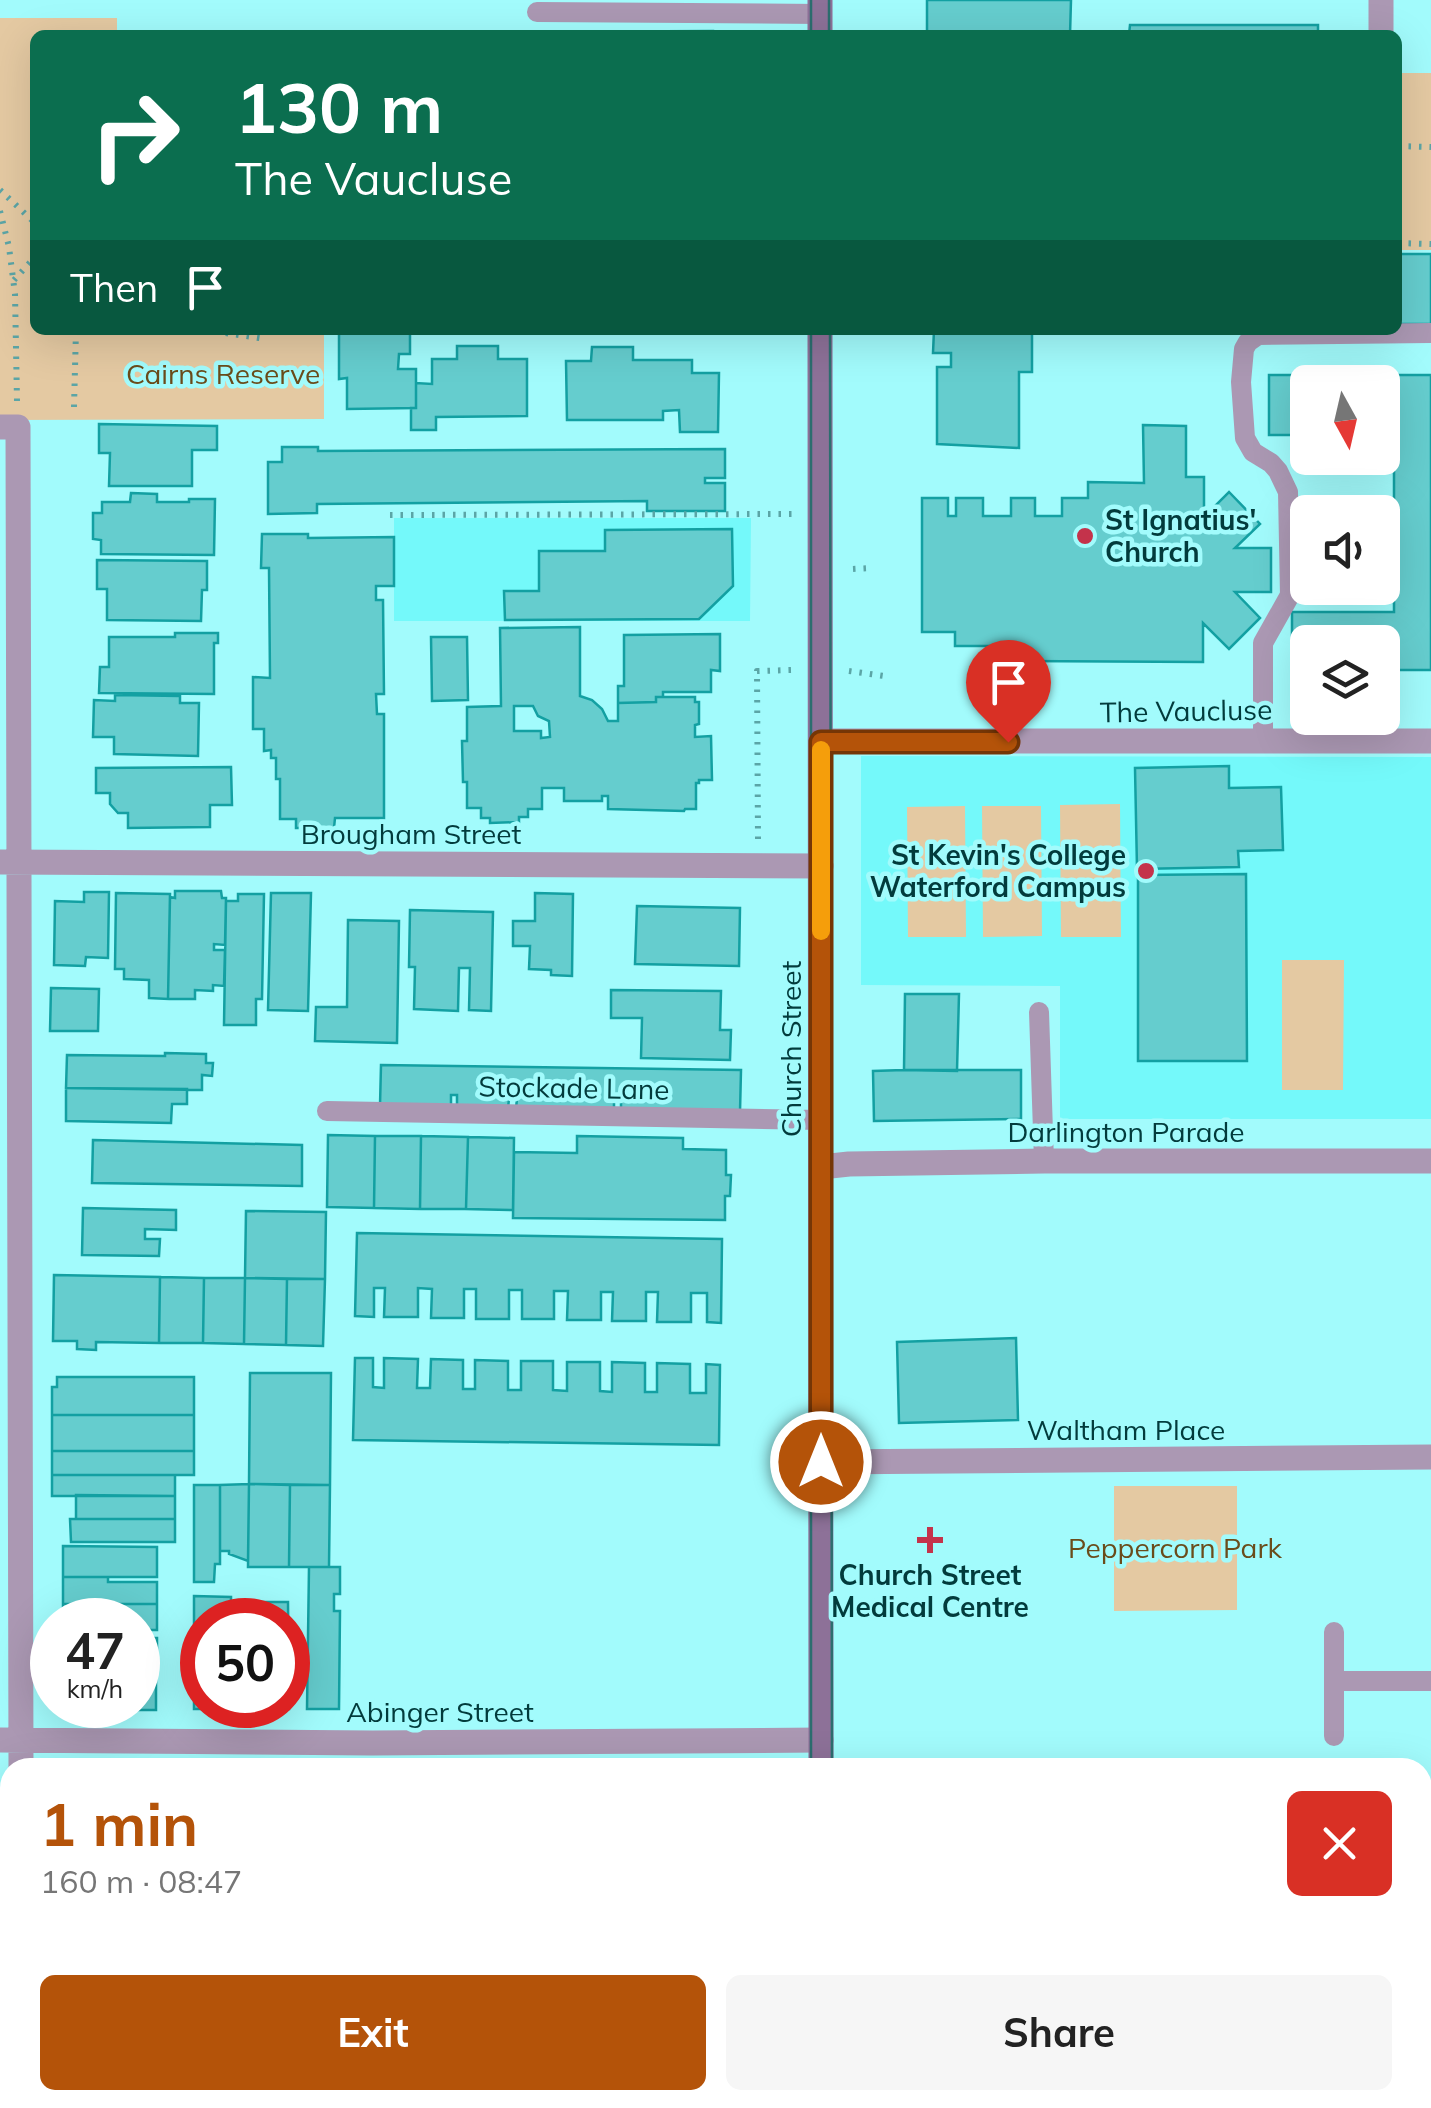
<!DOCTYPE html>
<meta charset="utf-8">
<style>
:root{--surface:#fff;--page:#f6f6f6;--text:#222;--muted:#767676;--accent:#b45309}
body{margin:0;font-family:Mulish,sans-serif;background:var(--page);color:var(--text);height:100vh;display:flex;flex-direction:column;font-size:38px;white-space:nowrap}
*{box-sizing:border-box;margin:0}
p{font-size:32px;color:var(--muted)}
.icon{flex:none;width:55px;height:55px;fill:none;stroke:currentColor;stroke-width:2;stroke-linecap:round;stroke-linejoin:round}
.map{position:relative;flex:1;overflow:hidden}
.side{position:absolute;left:0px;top:1758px;width:1432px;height:352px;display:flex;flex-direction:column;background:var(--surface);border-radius:30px 30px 0 0;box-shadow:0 10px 40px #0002}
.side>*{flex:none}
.top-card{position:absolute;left:30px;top:30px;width:1372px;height:305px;border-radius:15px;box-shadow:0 10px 40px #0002;background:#0b6e4f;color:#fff;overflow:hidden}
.needle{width:65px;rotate:172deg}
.fabs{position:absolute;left:1290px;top:365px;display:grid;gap:20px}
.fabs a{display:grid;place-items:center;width:110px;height:110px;border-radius:15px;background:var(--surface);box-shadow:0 10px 40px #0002;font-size:50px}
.speed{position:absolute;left:30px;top:1598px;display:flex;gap:20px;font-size:50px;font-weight:700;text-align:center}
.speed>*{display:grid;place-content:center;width:130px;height:130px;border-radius:50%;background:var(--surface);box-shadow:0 10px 40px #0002;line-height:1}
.speed small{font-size:25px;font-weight:400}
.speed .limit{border:15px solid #d22;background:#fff;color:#111}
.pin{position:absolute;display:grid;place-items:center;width:85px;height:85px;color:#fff;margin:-102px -42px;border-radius:50% 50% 50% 0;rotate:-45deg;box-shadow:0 0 10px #0007}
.pin .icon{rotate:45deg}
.me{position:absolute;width:110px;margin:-55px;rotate:0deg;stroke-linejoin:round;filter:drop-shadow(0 0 8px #0008)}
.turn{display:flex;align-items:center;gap:35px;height:210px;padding:0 40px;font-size:45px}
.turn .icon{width:130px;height:130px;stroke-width:2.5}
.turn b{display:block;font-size:70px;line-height:85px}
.then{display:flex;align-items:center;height:95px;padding:0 40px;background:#0003;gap:20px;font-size:38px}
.round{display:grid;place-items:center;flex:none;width:105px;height:105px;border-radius:15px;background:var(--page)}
.overview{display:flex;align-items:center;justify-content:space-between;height:170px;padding:0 40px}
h1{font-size:60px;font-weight:700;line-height:75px;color:var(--accent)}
.action{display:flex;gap:20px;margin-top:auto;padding:20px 40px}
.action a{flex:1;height:115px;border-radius:15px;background:var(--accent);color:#fff;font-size:40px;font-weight:700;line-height:115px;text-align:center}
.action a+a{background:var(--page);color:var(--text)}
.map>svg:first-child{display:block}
.built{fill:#74f9fa}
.green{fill:#e4c9a2}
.building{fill:#65cdce;stroke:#13a0a2;stroke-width:2.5;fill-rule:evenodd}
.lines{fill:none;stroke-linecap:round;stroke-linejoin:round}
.path{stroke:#5ba5a6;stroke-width:6;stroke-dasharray:2.5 8;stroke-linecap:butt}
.lane{stroke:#ab98b3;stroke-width:20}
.street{stroke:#ab98b3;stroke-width:25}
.secondary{stroke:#8d7198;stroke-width:25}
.tram{stroke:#2c6e6f;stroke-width:2.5}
.route-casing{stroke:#753606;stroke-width:25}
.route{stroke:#b45309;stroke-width:18}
.slow{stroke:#f59e0b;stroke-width:18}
.poi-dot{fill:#c4334b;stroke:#a2fbfc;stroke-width:4}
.labels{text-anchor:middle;stroke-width:9;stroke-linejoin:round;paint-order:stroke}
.park-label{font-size:28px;fill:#6a4c1b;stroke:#a2fbfc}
.poi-label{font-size:28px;font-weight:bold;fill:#023b3c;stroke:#a2fbfc;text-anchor:start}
.street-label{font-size:28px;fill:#023b3c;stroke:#a2fbfc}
</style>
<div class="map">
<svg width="1431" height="2108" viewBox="0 0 1431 2108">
<rect width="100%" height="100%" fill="#a2fbfc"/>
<path class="built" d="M394,518h357l-1,103h-356z
M861,756l570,1v362h-371v-133l-199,-1z"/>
<path class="green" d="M0,18h117v17h-82v295h289v89l-324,1z
M1398,73h33v177h-33z
M1120,804l1,133h-60l-1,-132z
M965,806l1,131h-58l-1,-130z
M1041,806l1,130 -59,1 -1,-131z
M1282,960h62l-1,130h-61z
M1114,1486h123v124l-123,1z
M1061,2100h103v8h-103z"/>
<path class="building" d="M927,0h144l-1,35h-143z
M1130,25h188v10h-189z
M713,31v4h-194v-3z
M1398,254h33v70h-33z
M339,330h71v24h-11l-1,15h18v39l-69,1v-31l-8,1z
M934,330h98v42h-13v76l-82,-4v-77h14v-14h-18z
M457,346h41v13h29v57l-91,1v13h-25v-22h5v-25l16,1v-25h25z
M592,347h41v13h59v13h27l-1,59h-38l-1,-22 -16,1v9h-96l-1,-59h25z
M1269,375h162v295h-49v-28h-74v49h-5v-22l-11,1v-58h102v-176h-12v-54h-74v53h-39z
M99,424l118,2v24h-25v36h-83l1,-33h-11z
M1143,425l43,1v51h18v40l25,-25 31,32 -25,24h36v44h-36l25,26 -31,31 -26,-26v39l-192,-1v-15h-56v-14h-33v-134h26v18h8v-18h27v18h28v-18h24v18h27v-18h26v-16l56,1z
M282,447h36v4l407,-2v29h-20v5h20v28h-78v-10l-330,3v9l-49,1v-52h14z
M131,493l26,1v8h32v-3h26l-1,56 -113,-1v-14l-8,-1v-26h9v-11h28z
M732,529l1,57 -34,33 -194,1 -1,-29h35v-40h66v-21z
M262,534h46v4l86,-1v49h-18v14h7l1,94h-8l1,20h7v104h-49l-1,10h-38v-9h-16v-40h-4v-21h-5v-8l-7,1v-22h-11v-52l17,1 -1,-110h-8z
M97,560l110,1v29h-5l-1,31 -94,-1v-31h-10z
M580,627v69l12,4 10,9 6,12h10v-18l38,-1v-5h39v5h4v22l-4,1v12l16,-1 1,44h-13v3h-3v26h-11l-1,2 -76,-2v-13h-6v5h-38v-13h-22v21h-14v8h-9v5l-29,1v-5h-9v-10h-14v-26h-4l-1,-41h5v-34l34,-1 -1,-78zM514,706h19l5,10 11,5 1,16 -9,1v-7h-27z
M175,633h43v10h-4v51l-115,-1 1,-26h9v-30h66z
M720,634v37l-9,-1v22h-48v5h-7v5l-38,1v-17h6v-51z
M431,637h36l1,63 -36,1z
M115,695l65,1v7h19l-1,53 -84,-2v-17h-21l1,-37 21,1z
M1229,766v22l52,-1 2,63 -45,1 1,16 -102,2 -2,-101z
M231,767l1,38h-22v22l-82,1v-15h-10l-8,-9v-11h-14v-25z
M1246,874l1,187h-109v-186z
M175,891h46l1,7h4l-1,47 -11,-1v6h11l-1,36 -11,-1v6l-18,-1v9h-27l2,-102 5,1z
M84,892h25l-1,66 -22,-1 -1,9 -31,-1 1,-64 29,1z
M116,893l54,1 -2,105 -19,-1v-18l-25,-1v-10h-9z
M271,893h40l-3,118 -40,-1z
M535,893l38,1 -1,82 -21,-1v-5l-22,-1 1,-23h-17v-25h22z
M238,894h26l-2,105h-6v26h-32l2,-124h12z
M637,906l103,2 -1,58 -104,-2z
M410,910l83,2 -2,99 -22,-1 1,-42h-11l-1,43 -44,-2 1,-42h-6z
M348,920l51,1 -2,122 -82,-2 1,-34h31z
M51,988l48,1 -1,42h-48z
M611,990l110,1 -1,39h11l-1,30 -89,-2 1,-40h-31z
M905,994h54l-2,77 -53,-1z
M165,1053l41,1v9h7l-1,13 -10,-1v15l-136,-2 1,-33 98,1z
M381,1065l360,5 -1,42 -119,-3v-9h-7v9l-98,-1 1,-9h-8l-1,9 -51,-1v-12h-6v11l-71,-1z
M904,1070h117v49l-147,2 -1,-50z
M66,1088l121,1v15h-15l-1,19 -105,-2z
M328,1135l47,1 -1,72 -47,-1z
M375,1136h46l-1,73 -46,-1z
M421,1136l47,1 -2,72h-46z
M577,1136l106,2v11l43,1v25h5l-1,21h-5v24l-212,-2 1,-66 63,1z
M468,1137l46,1 -1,72 -47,-1z
M93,1140l209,5v41l-210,-3z
M83,1208l93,2v20l-31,-1v10h15l-1,17 -77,-1z
M246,1211l80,1 -1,67 -80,-1z
M357,1233l365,6 -1,84 -14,-1v-29h-16v29h-34l1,-30h-12v29h-34l1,-29h-12v28h-34l1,-29h-14v28h-32v-29h-13v29h-33v-30h-12v29h-33l1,-29 -14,-1v29h-34l1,-29h-11v29l-19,-1z
M54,1275l106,2 -1,66 -63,-1v8l-19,-1v-8h-24z
M160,1277l44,1 -1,65h-44z
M204,1278h41l-1,66 -41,-1z
M245,1278l42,1 -1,66 -42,-1z
M287,1279h38l-2,67 -37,-1z
M1016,1338l2,82 -119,3 -2,-81z
M355,1358h18v29l11,1v-30l34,1 -1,29h13l1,-29 32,1v29h12v-29l33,1v29h13v-29h32v29l14,1v-29h33v29l12,1v-30l33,1v29h12v-29l33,1v29h16v-29l14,1 -1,80 -366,-5z
M250,1373h81l-1,112 -81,-1z
M57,1377h137v38h-142v-28h5z
M52,1415h142v36h-142z
M52,1451h142v24h-142z
M52,1475h123v21h-123z
M249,1484l-1,77 -19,-7v-3h-9v-66z
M249,1484l41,1 -1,82h-41z
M194,1485h26v79h-5l-1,18h-20z
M290,1485h40l-1,82h-40z
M76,1495l99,1v23h-99z
M70,1519h105v23h-104z
M63,1546l94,1v30h-94z
M309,1567h31v27h-6v17h6l-1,98h-32z
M63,1577h45v5h49v22h-94z
M194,1596l37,1v5h57l1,107h-95zM202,1620h86v85h-86z
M63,1604h94v26h-19v-10h-75z
M138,1638h19v19h-19z
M138,1657h19l-1,25h-18z
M138,1682h18v28h-93v-5h75z
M73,2100h135v3l-135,-1z
M1318,2100h50v8h-50z
M88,2102l120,1v5h-120z"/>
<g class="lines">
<path class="path" d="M1398,146l33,1
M0,190l35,33
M0,211l9,36 6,47 2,107
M1398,243l33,1
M14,280l21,-23
M205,330l61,9
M74,407l2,-77
M390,515l404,-1
M853,569l19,-1
M849,671l35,5
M758,839l-1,-168 35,-1
M1099,2100v8"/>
<path class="lane" d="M537,12l283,2
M1263,740v-97l27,-48 -2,-103 -10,-21 -7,-8 -18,-11 -8,-14 -4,-56 3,-33 4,-7 10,-7 173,-2
M1039,1012l5,149
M327,1111l494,9
M1334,1632v104
M1335,1681h96
M1422,2049h9
M1057,2100v8"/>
<path class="street" d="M1381,35v-35
M0,427h18l3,1341
M821,741h610
M0,862l821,4
M821,1167l28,-3 195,-3h387
M821,1462l610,-5
M0,1740l372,3 449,-3
M1422,1886l9,2
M25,2100l1,8
M247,2108v-8"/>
<path class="secondary" d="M820,0v35
M820,330l1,1438
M822,2100v8"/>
<path class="tram" d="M811,0v35
M829,0v35
M830,330l2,1438
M811,1768v-1438
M812,2100v8
M832,2100v8"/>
</g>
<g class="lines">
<g class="route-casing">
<path id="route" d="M821,1462v-720h187"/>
</g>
<use href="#route" class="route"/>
<path class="slow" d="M821,750v181"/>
</g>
<g class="poi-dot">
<circle cx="1085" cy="536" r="10"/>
<circle cx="1146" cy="871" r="10"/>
<path d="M925 1525h10v10h10v10h-10v10h-10v-10h-10v-10h10z"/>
</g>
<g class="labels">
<g class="park-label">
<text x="223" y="384">Cairns Reserve</text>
<text x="1175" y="1558">Peppercorn Park</text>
</g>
<g class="poi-label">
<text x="1105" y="530">St Ignatius'<tspan x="1105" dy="32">Church</tspan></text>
<text x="1126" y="865" text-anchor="end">St Kevin's College<tspan x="1126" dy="32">Waterford Campus</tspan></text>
<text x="930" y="1585" text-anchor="middle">Church Street<tspan x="930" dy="32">Medical Centre</tspan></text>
</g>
<g class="street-label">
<text transform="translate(1186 711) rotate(-1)" y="10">The Vaucluse</text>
<text x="411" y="844">Brougham Street</text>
<text transform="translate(791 1049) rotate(-90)" y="10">Church Street</text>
<text transform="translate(574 1088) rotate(1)" y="10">Stockade Lane</text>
<text x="1126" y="1142">Darlington Parade</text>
<text x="1126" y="1440">Waltham Place</text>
<text x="440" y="1722">Abinger Street</text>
</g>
</g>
</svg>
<div class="fabs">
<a><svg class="needle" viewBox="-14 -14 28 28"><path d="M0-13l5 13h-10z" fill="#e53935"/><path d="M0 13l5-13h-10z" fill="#767676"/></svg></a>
<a><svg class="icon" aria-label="sound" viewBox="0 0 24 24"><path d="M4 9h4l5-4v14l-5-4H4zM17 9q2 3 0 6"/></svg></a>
<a><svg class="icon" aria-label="layers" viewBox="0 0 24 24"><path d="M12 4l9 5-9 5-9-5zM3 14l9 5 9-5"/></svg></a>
</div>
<div class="speed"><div>47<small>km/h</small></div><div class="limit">50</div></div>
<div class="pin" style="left:1008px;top:742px;background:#d93025"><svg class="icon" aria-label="arrive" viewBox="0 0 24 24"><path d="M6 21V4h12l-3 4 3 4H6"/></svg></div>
<svg class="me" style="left:821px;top:1462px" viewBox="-20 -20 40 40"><circle r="17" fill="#b45309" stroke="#fff" stroke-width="3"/><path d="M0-11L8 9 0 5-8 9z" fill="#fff"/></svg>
<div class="top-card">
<div class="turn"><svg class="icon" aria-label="right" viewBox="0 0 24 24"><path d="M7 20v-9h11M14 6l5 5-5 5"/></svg><div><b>130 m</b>The Vaucluse</div></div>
<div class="then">Then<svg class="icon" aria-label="arrive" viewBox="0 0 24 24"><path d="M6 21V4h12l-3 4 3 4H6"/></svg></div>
</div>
<section class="side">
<div class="overview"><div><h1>1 min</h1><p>160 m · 08:47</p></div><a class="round" style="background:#d93025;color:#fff"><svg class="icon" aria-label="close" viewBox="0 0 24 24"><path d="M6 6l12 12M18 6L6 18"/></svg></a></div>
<div class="action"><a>Exit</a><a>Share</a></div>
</section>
</div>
